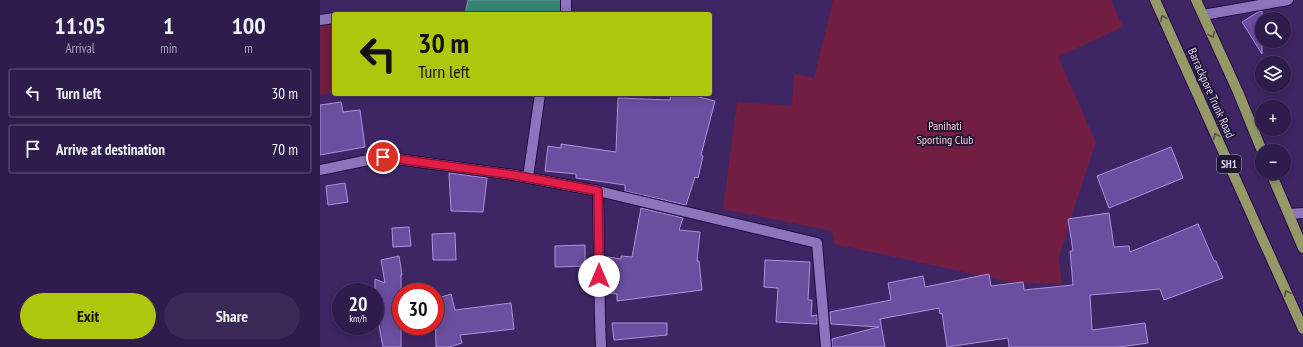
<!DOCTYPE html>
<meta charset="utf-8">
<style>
:root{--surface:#2e1c4c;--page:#3a2956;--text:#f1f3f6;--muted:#a7a1b5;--line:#493a64;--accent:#aec60c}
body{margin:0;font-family:"PT Sans Narrow",sans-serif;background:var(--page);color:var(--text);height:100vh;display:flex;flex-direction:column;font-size:15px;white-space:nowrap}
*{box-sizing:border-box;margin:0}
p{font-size:13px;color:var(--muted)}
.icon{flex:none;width:22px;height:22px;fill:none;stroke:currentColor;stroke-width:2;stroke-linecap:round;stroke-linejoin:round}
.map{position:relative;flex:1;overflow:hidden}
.side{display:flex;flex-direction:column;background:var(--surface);width:320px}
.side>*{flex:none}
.banner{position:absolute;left:12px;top:12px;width:380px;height:84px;border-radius:4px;box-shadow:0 2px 10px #0003,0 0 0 1px var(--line);background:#aec60c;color:#111;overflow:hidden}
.fabs{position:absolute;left:935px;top:12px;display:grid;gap:8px}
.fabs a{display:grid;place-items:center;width:36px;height:36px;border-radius:50%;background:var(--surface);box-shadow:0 2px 10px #0003,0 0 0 1px var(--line);font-size:20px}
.speed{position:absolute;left:12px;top:283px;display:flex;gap:8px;font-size:20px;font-weight:700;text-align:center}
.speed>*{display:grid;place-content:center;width:52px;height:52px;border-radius:50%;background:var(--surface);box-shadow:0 2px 10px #0003,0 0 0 1px var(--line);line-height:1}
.speed small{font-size:10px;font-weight:400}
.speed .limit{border:6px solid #d22;background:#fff;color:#111}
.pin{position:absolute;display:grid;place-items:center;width:34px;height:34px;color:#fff;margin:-17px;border:2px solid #fff;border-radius:50%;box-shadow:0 1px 4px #0007}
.me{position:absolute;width:44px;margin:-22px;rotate:0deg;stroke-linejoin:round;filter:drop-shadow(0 0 3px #0008)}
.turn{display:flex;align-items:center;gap:14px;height:84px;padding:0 20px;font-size:18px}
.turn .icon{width:52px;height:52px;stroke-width:2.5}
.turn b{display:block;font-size:28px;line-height:34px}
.eta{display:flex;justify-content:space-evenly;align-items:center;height:68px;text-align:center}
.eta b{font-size:24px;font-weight:700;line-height:28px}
.button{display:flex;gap:8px;margin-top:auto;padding:8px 20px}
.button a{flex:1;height:46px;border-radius:24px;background:var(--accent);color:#111;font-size:16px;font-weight:700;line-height:46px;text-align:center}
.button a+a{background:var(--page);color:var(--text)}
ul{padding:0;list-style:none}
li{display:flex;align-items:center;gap:12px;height:50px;margin:0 8px 6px;padding:0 12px;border:2px solid var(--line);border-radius:4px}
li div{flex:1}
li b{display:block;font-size:15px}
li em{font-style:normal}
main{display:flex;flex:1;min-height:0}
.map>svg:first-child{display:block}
.green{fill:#721d42}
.water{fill:#388374;stroke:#6a9b9c}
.building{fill:#6c4ea1;stroke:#aa93db}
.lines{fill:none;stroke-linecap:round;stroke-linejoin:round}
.street-casing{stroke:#260948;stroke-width:12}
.primary-casing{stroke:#260948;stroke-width:12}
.street{stroke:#8c75bb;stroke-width:10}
.primary{stroke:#959867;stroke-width:10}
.oneway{stroke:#55514a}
.route-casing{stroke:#92132f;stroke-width:10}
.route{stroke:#e11d48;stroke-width:7}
.labels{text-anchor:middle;stroke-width:4;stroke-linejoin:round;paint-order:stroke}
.shield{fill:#211733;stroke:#a59bbe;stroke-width:1}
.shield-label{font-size:11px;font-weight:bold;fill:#ddd3f9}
.street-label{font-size:12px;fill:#ddd3f9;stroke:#211733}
.park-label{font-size:12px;fill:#fbc6d6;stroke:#211733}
</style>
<main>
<section class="side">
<div class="eta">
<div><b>11:05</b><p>Arrival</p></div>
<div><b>1</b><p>min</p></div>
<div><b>100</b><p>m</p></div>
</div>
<ul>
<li><svg class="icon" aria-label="left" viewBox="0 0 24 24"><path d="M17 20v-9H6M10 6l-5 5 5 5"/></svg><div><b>Turn left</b></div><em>30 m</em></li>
<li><svg class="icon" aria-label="arrive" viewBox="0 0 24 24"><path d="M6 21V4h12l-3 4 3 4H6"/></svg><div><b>Arrive at destination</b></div><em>70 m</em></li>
</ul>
<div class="button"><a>Exit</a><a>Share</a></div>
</section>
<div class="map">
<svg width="983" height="347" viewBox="0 0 983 347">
<rect width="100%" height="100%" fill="#3e2665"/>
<path class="green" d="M513,0h278l12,27 -65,30 38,85 -21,63 -16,53 3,26 -51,-2 -177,-38 -2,-13 -109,-22 14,-107 55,4 2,-32 20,4z
M14,22v71l-14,2v-71z"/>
<path class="water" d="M148,0h97v14h-100z"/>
<path class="building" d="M942,11v43l-20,-32 16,-10z
M351,94h16l28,7 -14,54 2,1 -5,22 -3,-1 -9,28 -61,-14v-6l-49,-7v-4l-31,-3 3,-25 13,2v-4l55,8 2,-54 52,2z
M21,102l2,10 17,-2 5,37 -45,8v-50z
M851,147l12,31 -74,30 -12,-32z
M129,173l38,5 -4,34 -32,-1z
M25,183l3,19 -20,3 -2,-19z
M321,208l42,10 -4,12 21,2 -3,29h2l3,29 -85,11v-7l-11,-1v-16l2,-20 13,2v-3l11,1z
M789,213l5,34 15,-1 1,6 68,-28 16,37h2l7,17 -59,22 -4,-11 -70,6 2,35 53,-7 3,20 -29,4h-110l-1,-9 -61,9 -5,-34 -2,1 -1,-6 -59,11 5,28h-53v-8l47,-12 -48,-3 -1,-12 61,-12 -3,-17 35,-7 2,11 64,-13 2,12 32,-4 1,8 49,-5 -3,-34h3l-5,-32z
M89,227l2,19 -18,1 -1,-19z
M135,233l1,27h-23l-1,-26z
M265,245v21l-30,1v-21z
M79,256l3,19h-1v72h-18l-8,-42v-26l10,4 -4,-23z
M445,260l45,2 -2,38h4l-1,16 6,-1v9l-41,-2 2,-34 -14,-1z
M131,294l4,16 56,-7 3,26 -54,6 2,8 -13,4h-13l-1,-48z
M292,323h55v12l-53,5z"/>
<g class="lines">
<g class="street-casing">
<path id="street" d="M246,0v14
M883,15l85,-15
M0,20l14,-2
M0,170l63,-13 131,18 84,16 219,52 9,104
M208,177l12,-83
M278,191l2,128 1,28
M969,214l14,-1"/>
</g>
<g class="primary-casing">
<path id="primary" d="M835,0l148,329
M876,0l42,92 24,59
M951,173l32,75"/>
</g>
<use href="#street" class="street"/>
<use href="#primary" class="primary"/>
</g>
<defs><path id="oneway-chevron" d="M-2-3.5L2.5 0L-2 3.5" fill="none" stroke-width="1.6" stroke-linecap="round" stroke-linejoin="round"/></defs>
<g class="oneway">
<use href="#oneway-chevron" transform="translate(843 18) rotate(-114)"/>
<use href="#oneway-chevron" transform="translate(892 35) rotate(66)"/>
<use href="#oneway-chevron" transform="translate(896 136) rotate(-114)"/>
<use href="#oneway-chevron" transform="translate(967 293) rotate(-114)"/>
</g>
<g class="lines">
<g class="route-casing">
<path id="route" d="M63,157l131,18 84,16 1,85"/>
</g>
<use href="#route" class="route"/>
</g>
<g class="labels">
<rect class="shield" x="897" y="155" width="24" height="18" rx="3"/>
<g class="shield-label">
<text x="909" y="168">SH1</text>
</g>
<g class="street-label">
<text transform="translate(891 93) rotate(66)" y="4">Barrackpore Trunk Road</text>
</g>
<g class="park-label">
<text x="625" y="130">Panihati<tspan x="625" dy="14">Sporting Club</tspan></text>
</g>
</g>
</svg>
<div class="fabs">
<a><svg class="icon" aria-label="search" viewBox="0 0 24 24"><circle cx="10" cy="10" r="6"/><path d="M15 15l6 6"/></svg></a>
<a><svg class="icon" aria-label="layers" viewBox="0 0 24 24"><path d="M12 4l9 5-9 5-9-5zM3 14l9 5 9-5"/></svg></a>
<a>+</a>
<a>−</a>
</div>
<div class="speed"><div>20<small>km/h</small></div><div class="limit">30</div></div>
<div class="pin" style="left:63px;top:157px;background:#d93025"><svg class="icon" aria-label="arrive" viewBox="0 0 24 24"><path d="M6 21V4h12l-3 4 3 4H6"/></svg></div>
<svg class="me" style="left:279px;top:276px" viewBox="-20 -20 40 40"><circle r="19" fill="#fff"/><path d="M0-13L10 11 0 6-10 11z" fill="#e11d48"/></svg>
<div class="banner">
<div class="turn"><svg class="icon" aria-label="left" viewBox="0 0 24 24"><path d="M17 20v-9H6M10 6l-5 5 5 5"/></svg><div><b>30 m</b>Turn left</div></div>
</div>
</div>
</main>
